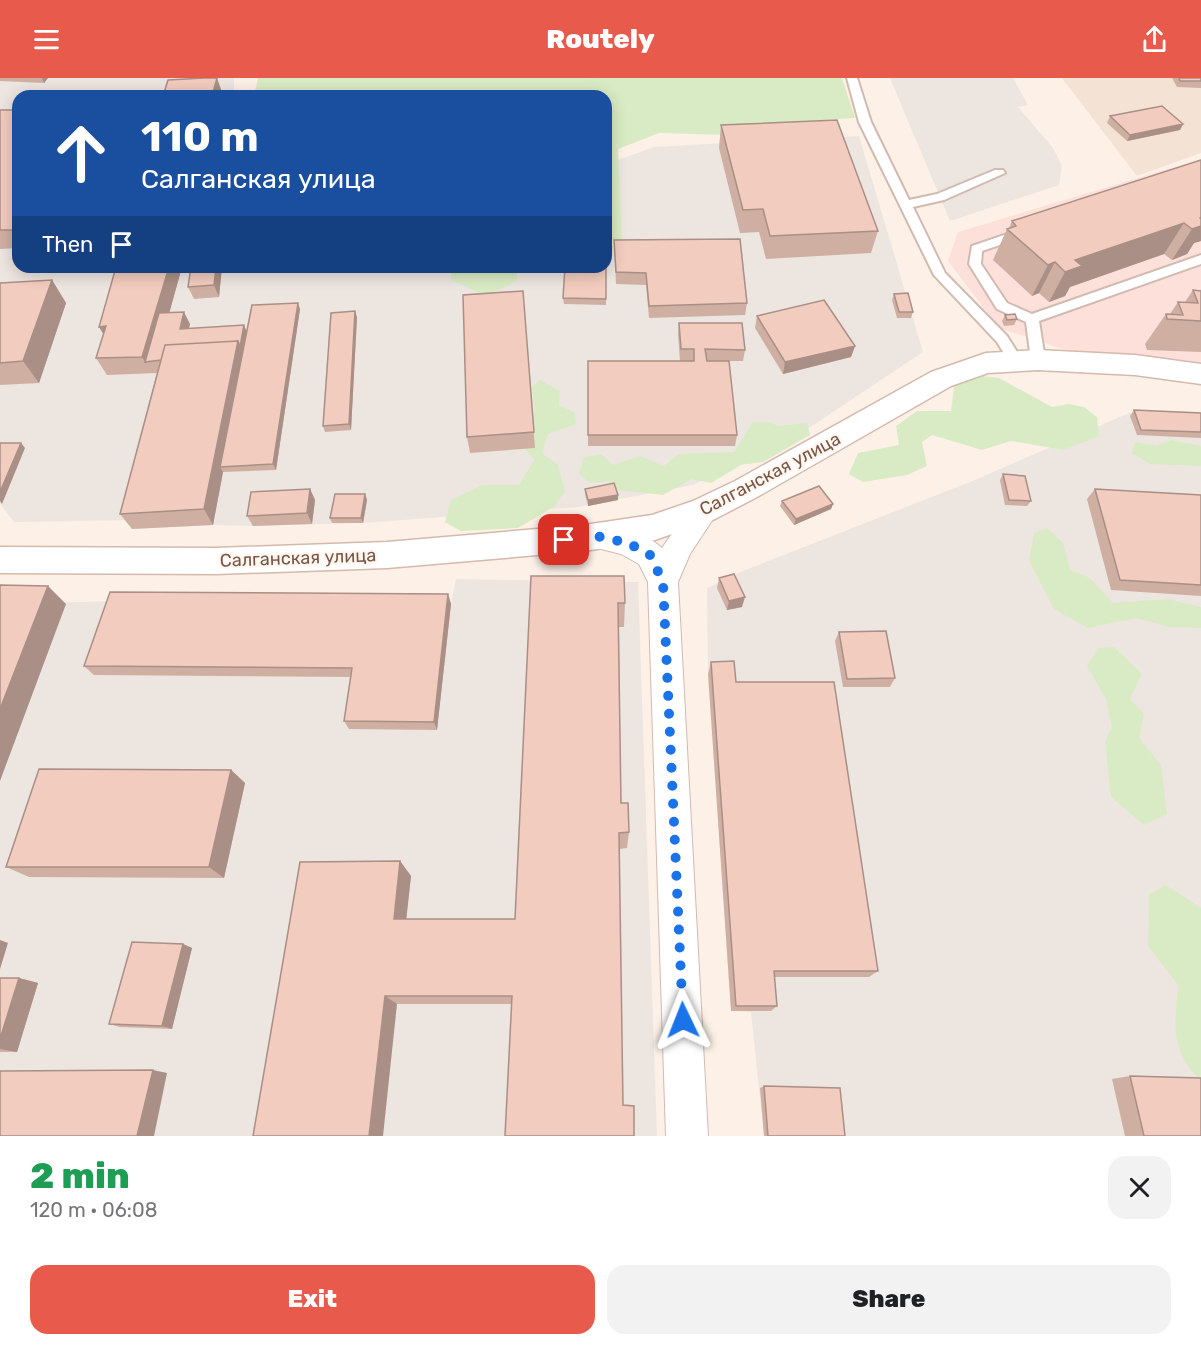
<!DOCTYPE html>
<meta charset="utf-8">
<style>
:root{--surface:#fff;--page:#f2f2f2;--text:#202124;--muted:#757577;--accent:#e85a4b}
body{margin:0;font-family:Rubik,sans-serif;background:var(--page);color:var(--text);height:100vh;display:flex;flex-direction:column;font-size:22px;white-space:nowrap}
*{box-sizing:border-box;margin:0}
p{font-size:20px;color:var(--muted)}
.icon{flex:none;width:33px;height:33px;fill:none;stroke:currentColor;stroke-width:2;stroke-linecap:round;stroke-linejoin:round}
.map{position:relative;height:1058px;overflow:hidden}
.sheet{display:flex;flex-direction:column;background:var(--surface);flex:1}
.sheet>*{flex:none}
.guide{position:absolute;left:12px;top:12px;width:600px;height:183px;border-radius:18px;box-shadow:0 3px 15px #0003;background:#1a4fa0;color:#fff;overflow:hidden}
.pin{position:absolute;display:grid;place-items:center;width:51px;height:51px;color:#fff;margin:-26px;border-radius:12px;box-shadow:0 3px 9px #0006}
.me{position:absolute;width:66px;margin:-33px;rotate:358deg;stroke-linejoin:round;filter:drop-shadow(0 0 4px #0008)}
.turn{display:flex;align-items:center;gap:21px;height:126px;padding:0 30px;font-size:27px}
.turn .icon{width:78px;height:78px;stroke-width:2.5}
.turn b{display:block;font-size:42px;line-height:51px}
.then{display:flex;align-items:center;height:57px;padding:0 30px;background:#0003;gap:12px;font-size:22px}
.round{display:grid;place-items:center;flex:none;width:63px;height:63px;border-radius:18px;background:var(--page)}
.summary{display:flex;align-items:center;justify-content:space-between;height:102px;padding:0 30px}
h1{font-size:36px;font-weight:800;line-height:45px;color:#1e9e55}
.action{display:flex;gap:12px;margin-top:auto;padding:12px 30px}
.action a{flex:1;height:69px;border-radius:18px;background:var(--accent);color:#fff;font-size:24px;font-weight:800;line-height:69px;text-align:center}
.action a+a{background:var(--page);color:var(--text)}
header{display:flex;justify-content:space-between;align-items:center;height:78px;padding:0 30px;background:var(--accent);color:#fff;font-size:27px;font-weight:800}
.map>svg:first-child{display:block}
.residential{fill:#f4e2d5}
.commercial{fill:#fde0da}
.industrial{fill:#ede5e0}
.green{fill:#d9ebc4}
.lines{fill:none;stroke-linecap:round;stroke-linejoin:round}
.lane-casing{stroke:#d1baaf;stroke-width:4}
.street-casing{stroke:#d1baaf;stroke-width:2}
.secondary-casing{stroke:#d4b9ac;stroke-width:3}
.lane{fill:#fff;fill-rule:evenodd}
.street{fill:#fff;fill-rule:evenodd}
.secondary{fill:#fff;fill-rule:evenodd}
.wall{fill:#d0afa3}
.shaded-wall{fill:#a98f85}
.building{fill:#f2ccbe;stroke:#a98f85;stroke-width:1.5}
.route{stroke:#1a73e8;stroke-width:10;stroke-dasharray:0 18}
.labels{text-anchor:middle;stroke-width:4.5;stroke-linejoin:round;paint-order:stroke}
.street-label{font-size:18px;fill:#77554a;stroke:#fff6ed}
</style>
<header><svg class="icon" aria-label="menu" viewBox="0 0 24 24"><path d="M4 6h16M4 12h16M4 18h16"/></svg>Routely<svg class="icon" aria-label="share" viewBox="0 0 24 24"><path d="M12 15V3M7 8l5-5 5 5M5 13v7h14v-7"/></svg></header>
<div class="map">
<svg width="1201" height="1058" viewBox="0 0 1201 1058">
<rect width="100%" height="100%" fill="#fdf1e7"/>
<path class="residential" d="M1062,0h139v75l-64,23z"/>
<path class="commercial" d="M1201,81v206l-129,-13 -73,-24 -51,-67 10,-29z"/>
<path class="industrial" d="M0,0h234v15l-11,3h-205v171h588v-15h8l-2,-11 10,-2 -4,-79 36,-13 205,-11 64,216 -117,78 -113,55 -114,22 -216,16 -110,3 -40,-1 -81,4 2,-9 -120,2 -14,-18z
M890,0h123l15,27 -10,2 35,41 9,18 -3,19 -109,36z
M1129,335l72,4v719h-437l-13,-124 -20,-1 -23,-337 -1,-86 36,-17 227,-89z
M456,501l182,3 19,554h-657v-532l118,-3 333,3z"/>
<path class="green" d="M258,0h584l13,40 -97,6 -29,11 -70,-2 -41,16 4,91 -10,1 2,11h-8v-156h-352z
M451,189h66v14l-31,15 -35,-16z
M967,296l32,4 53,29 17,-3 15,3 13,10 2,19 -36,14 -52,-9 -29,9 -50,-15 -10,7 5,24 -20,9 -44,7 -14,-8 9,-21 41,-8 -3,-19 21,-15h34l4,-30z
M540,302l20,11 -1,14 16,8 1,11 -28,10 -6,19 16,12 7,26 -10,15 -37,22 -57,3 -16,-9 6,-22 31,-15h37l16,-26 -16,-15 -2,-17 18,-15 -3,-25z
M753,344h15l11,4 28,-3 3,12 -47,27 -22,3 -30,18 -19,-4 -29,16 -45,-5 -8,-9 -20,2 -11,-9 5,-17 17,-3 12,11 27,-9 24,10 15,-12 55,-2z
M1171,362l30,6v20l-51,-2 -18,-11 3,-11 21,4z
M1047,450l16,15 7,27 20,8 23,25 55,-4 33,8v21l-32,-1 -33,-9 -48,10 -34,-19 -25,-48 5,-28z
M1114,569l28,27 -12,25 14,15 -5,24 22,27 6,49 -23,11 -33,-28 -6,-56 7,-13 -6,-29 -19,-33 11,-18z
M1166,807l35,23v172c-32,-29 -26,-56 -23,-95l-30,-39 1,-52z"/>
<g class="lines">
<g class="lane-casing">
<path id="lane" d="M847,0h10l14,44 38,78 28,-6 58,-24h8l2,3 -61,27 -31,7 32,66 62,63 15,24 -2,3h-10l-13,-21 -63,-67 -75,-153z
M1022,151l4,1 2,3 -2,3 -44,15 -1,13 26,39 25,11 169,-59v9l-162,57 6,39 -7,5 -7,-5 -5,-38 -29,-13 -28,-45 3,-18z"/>
</g>
<g class="street-casing">
<path id="street" d="M704,420l10,4 5,8 -29,44 -12,28 30,554h-42l-18,-554 -9,-18 -18,-10 -36,-9 -4,-9 4,-9c22,-7 61,5 77,21l32,-46z"/>
</g>
<g class="secondary-casing">
<path id="secondary" d="M1038,272l97,5 66,9v20l-66,-9 -97,-5 -50,3 -37,13 -194,111 -42,22 -63,22 -68,10 -197,17 -171,6 -216,-1v-26l216,1 171,-6 197,-17 68,-10 41,-14 42,-20 196,-109 55,-19z"/>
</g>
<use href="#lane" class="lane"/>
<use href="#street" class="street"/>
<use href="#secondary" class="secondary"/>
</g>
<path class="wall" d="M0,0h48l-4,5 -44,-2z
M1172,0h29v10l-24,-1z
M0,32h18v138l-18,1z
M1110,38l73,8 -3,6 -53,11 -20,-18z
M721,47l157,106 -7,22 -105,6 -7,-27 -19,1 -21,-85z
M1201,82v81l-7,2 -7,11 -15,6 -8,-6 -94,33 -5,9 -16,6 -10,-9 -7,3 -39,-36 14,-31 2,-1 3,-7z
M614,162l133,63 -2,12 -96,3 -3,-33 -30,-1z
M606,177v50l-42,-1 -1,-6z
M182,189l-13,46 21,11 -1,4 58,3 53,-22 -24,161 -53,2 -10,53 -81,4 -12,-15 37,-141 -50,2 -11,-17 8,-24z
M222,189l-3,30 -25,2 -6,-12z
M52,202l14,23 -27,80 -39,2v-102z
M1201,211v63l-54,-2 -2,-6 21,-30h4l8,-12h7l8,-12 7,1z
M523,213l12,157 -65,5 -3,-16z
M894,216l19,18 -2,6h-14l-5,-18z
M1005,237l12,4 -3,6 -10,1 -2,-5z
M757,238l98,30 -4,11 -68,17 -28,-46z
M357,239l-6,113 -26,2 -2,-6z
M679,245l66,27 -2,11h-14l8,74 -2,11h-147v-85h92l-2,-27z
M1134,332l67,3v25l-64,-3 -7,-19z
M1003,396l28,27 -4,5 -22,-1 -5,-25z
M310,411l5,11 -3,24 -59,2 -6,-10z
M585,411l33,6v5l-30,6 -3,-12z
M1095,411l106,6v101l-90,-6 -24,-91z
M365,416l2,6 -4,23h-31l-2,-5z
M782,423l51,3 -2,5 -37,16 -14,-19z
M531,498l94,27 -1,24h-5l2,176 8,29 -2,16 -8,1 4,256 11,31 -123,-132h-114l-144,132 147,-275 11,15 -5,43h109z
M719,500l23,29 -15,3 -10,-22z
M448,516l3,10 -14,126 -88,-1 -5,-8 7,-44 -257,-2 -10,-9z
M839,554l56,46 -5,9h-47l-8,-46z
M711,584l25,20 142,289 -9,6h-95l3,29 -6,5h-40l-23,-337z
M231,692l14,13 -21,95 -195,-1 -23,-10z
M183,866l9,4 -20,81 -52,-2 -11,-3z
M0,900h19l19,5 -21,69h-17z
M1130,998l71,60h-76l-13,-57z
M764,1008l81,50h-81l-4,-48z"/>
<path class="shaded-wall" d="M42,0h6l-4,5z
M217,0l6,17v1h-11z
M1183,46l-3,6 -53,11 3,-6z
M1201,139v24l-7,2 -7,11 -15,6 20,-31z
M1184,145l-20,31 -94,33 -5,9 -16,6 16,-30 10,-12z
M1055,184l-16,31 -7,3 16,-31z
M169,189h13l-26,94 -11,1 -3,-5z
M216,189h6l-3,30 -5,-12z
M52,202l14,23 -27,80 -16,-22z
M298,225l2,6 -24,161 -3,-6z
M355,233l2,6 -6,113 -2,-6z
M184,234l6,12 -4,16 -6,-11z
M244,247l5,12 -4,21 -5,-11z
M106,248l4,19 -11,-18z
M238,263l7,17 -25,109 3,5 -10,53 -9,-16z
M855,268l-4,11 -68,17 2,-12z
M21,365l4,5 -23,56 -2,-3v-9z
M310,411l5,11 -3,24 -5,-11z
M365,416l2,6 -4,23 -2,-5z
M618,417v5l-30,6v-6z
M833,426l-2,5 -37,16 2,-6z
M48,508l18,18 -66,177v-72z
M448,516l3,10 -14,126 -3,-8z
M745,519l-3,10 -15,3 2,-9z
M231,692l14,13 -21,95 -15,-11z
M400,783l11,15 -6,55 -11,-12z
M0,862l8,3 -8,26z
M183,866l9,4 -20,81 -10,-3z
M19,900l19,5 -21,69 -17,-3v-10z
M385,918l12,8 -14,132h-14z
M153,992l14,3 -13,63h-17z"/>
<path class="building" d="M204,0h13l-5,18h-49l5,-16z
M1179,0h22v3h-21z
M1162,28l21,18 -53,11 -20,-19z
M0,32h18v120h-18z
M837,42l41,111 -108,5 -7,-27 -20,1 -22,-85z
M1201,82v57l-1,1 1,1v7l-9,3 -8,-6 -109,37 7,6 -17,6 -10,-10 -7,3 -41,-36 9,-3 -4,-5z
M740,161l7,64 -98,3 -3,-33 -30,-1 -2,-32z
M606,177v44l-43,-1 2,-31h41z
M116,189h53l-27,90 -46,1 10,-32 -7,1z
M191,189h25l-2,18 -26,2z
M52,202l-29,81 -23,2v-80z
M1193,212l8,1v30l-34,-2 -1,-5 17,1 -5,-13 20,1z
M523,213l11,141 -67,5 -4,-142z
M908,215l5,19h-14l-5,-18z
M824,222l31,46 -70,16 -28,-46z
M298,225l-25,161 -53,3 32,-162z
M355,233l-6,113 -26,2 8,-113z
M184,234l-4,17 64,-4 -4,22 -2,-6 -73,4 -4,15 -16,2 14,-49z
M1015,236l2,5 -10,1 -2,-5z
M679,245h63l3,27 -40,-1 2,12h22l8,74h-149v-74h106v-12h-13z
M238,263l-34,168 -84,5 45,-169z
M1134,332l67,3v19l-60,-2z
M0,365h21l-21,49z
M1003,396l22,2 6,25 -22,-1z
M614,405l4,12 -30,5 -3,-11z
M819,408l14,18 -37,15 -14,-18z
M310,411l-3,24 -60,3 4,-24z
M1095,411l106,6v90l-81,-5z
M335,416h30l-4,24h-31z
M734,496l11,23 -16,4 -10,-23z
M531,498h93l1,27h-7l3,200h7l1,29 -10,1 4,272 11,1v30h-129l7,-140h-127l-16,140h-116l47,-274 100,-1 -6,58h121z
M0,507l48,1 -48,123z
M110,514l338,2 -14,128 -90,-1 8,-53 -268,-2z
M886,553l9,47 -48,1 -8,-47z
M734,583l2,21h98l44,289h-104l3,35h-41l-25,-344z
M39,691l192,1 -22,97h-203z
M132,864l51,2 -21,82 -53,-2z
M0,900h19l-19,61z
M153,992l-16,66h-137v-65z
M1130,998l71,2v58h-57z
M764,1008l76,2 5,48h-77z"/>
<g class="lines">
<path class="route" d="M564,462l32,-4 32,7 22,12 13,27 20,438"/>
</g>
<g class="labels">
<g class="street-label">
<text transform="translate(770 396) rotate(-28)" y="6">Салганская улица</text>
<text transform="translate(298 480) rotate(-2)" y="6">Салганская улица</text>
</g>
</g>
</svg>
<div class="pin" style="left:564px;top:462px;background:#d93025"><svg class="icon" aria-label="arrive" viewBox="0 0 24 24"><path d="M6 21V4h12l-3 4 3 4H6"/></svg></div>
<svg class="me" style="left:683px;top:942px" viewBox="-20 -20 40 40"><path d="M0-17L14 15 0 8-14 15z" fill="#1a73e8" stroke="#fff" stroke-width="4"/></svg>
<div class="guide">
<div class="turn"><svg class="icon" aria-label="ahead" viewBox="0 0 24 24"><path d="M12 20V5M6 11l6-6 6 6"/></svg><div><b>110 m</b>Салганская улица</div></div>
<div class="then">Then<svg class="icon" aria-label="arrive" viewBox="0 0 24 24"><path d="M6 21V4h12l-3 4 3 4H6"/></svg></div>
</div>
</div>
<section class="sheet">
<div class="summary"><div><h1>2 min</h1><p>120 m · 06:08</p></div><a class="round"><svg class="icon" aria-label="close" viewBox="0 0 24 24"><path d="M6 6l12 12M18 6L6 18"/></svg></a></div>
<div class="action"><a>Exit</a><a>Share</a></div>
</section>
